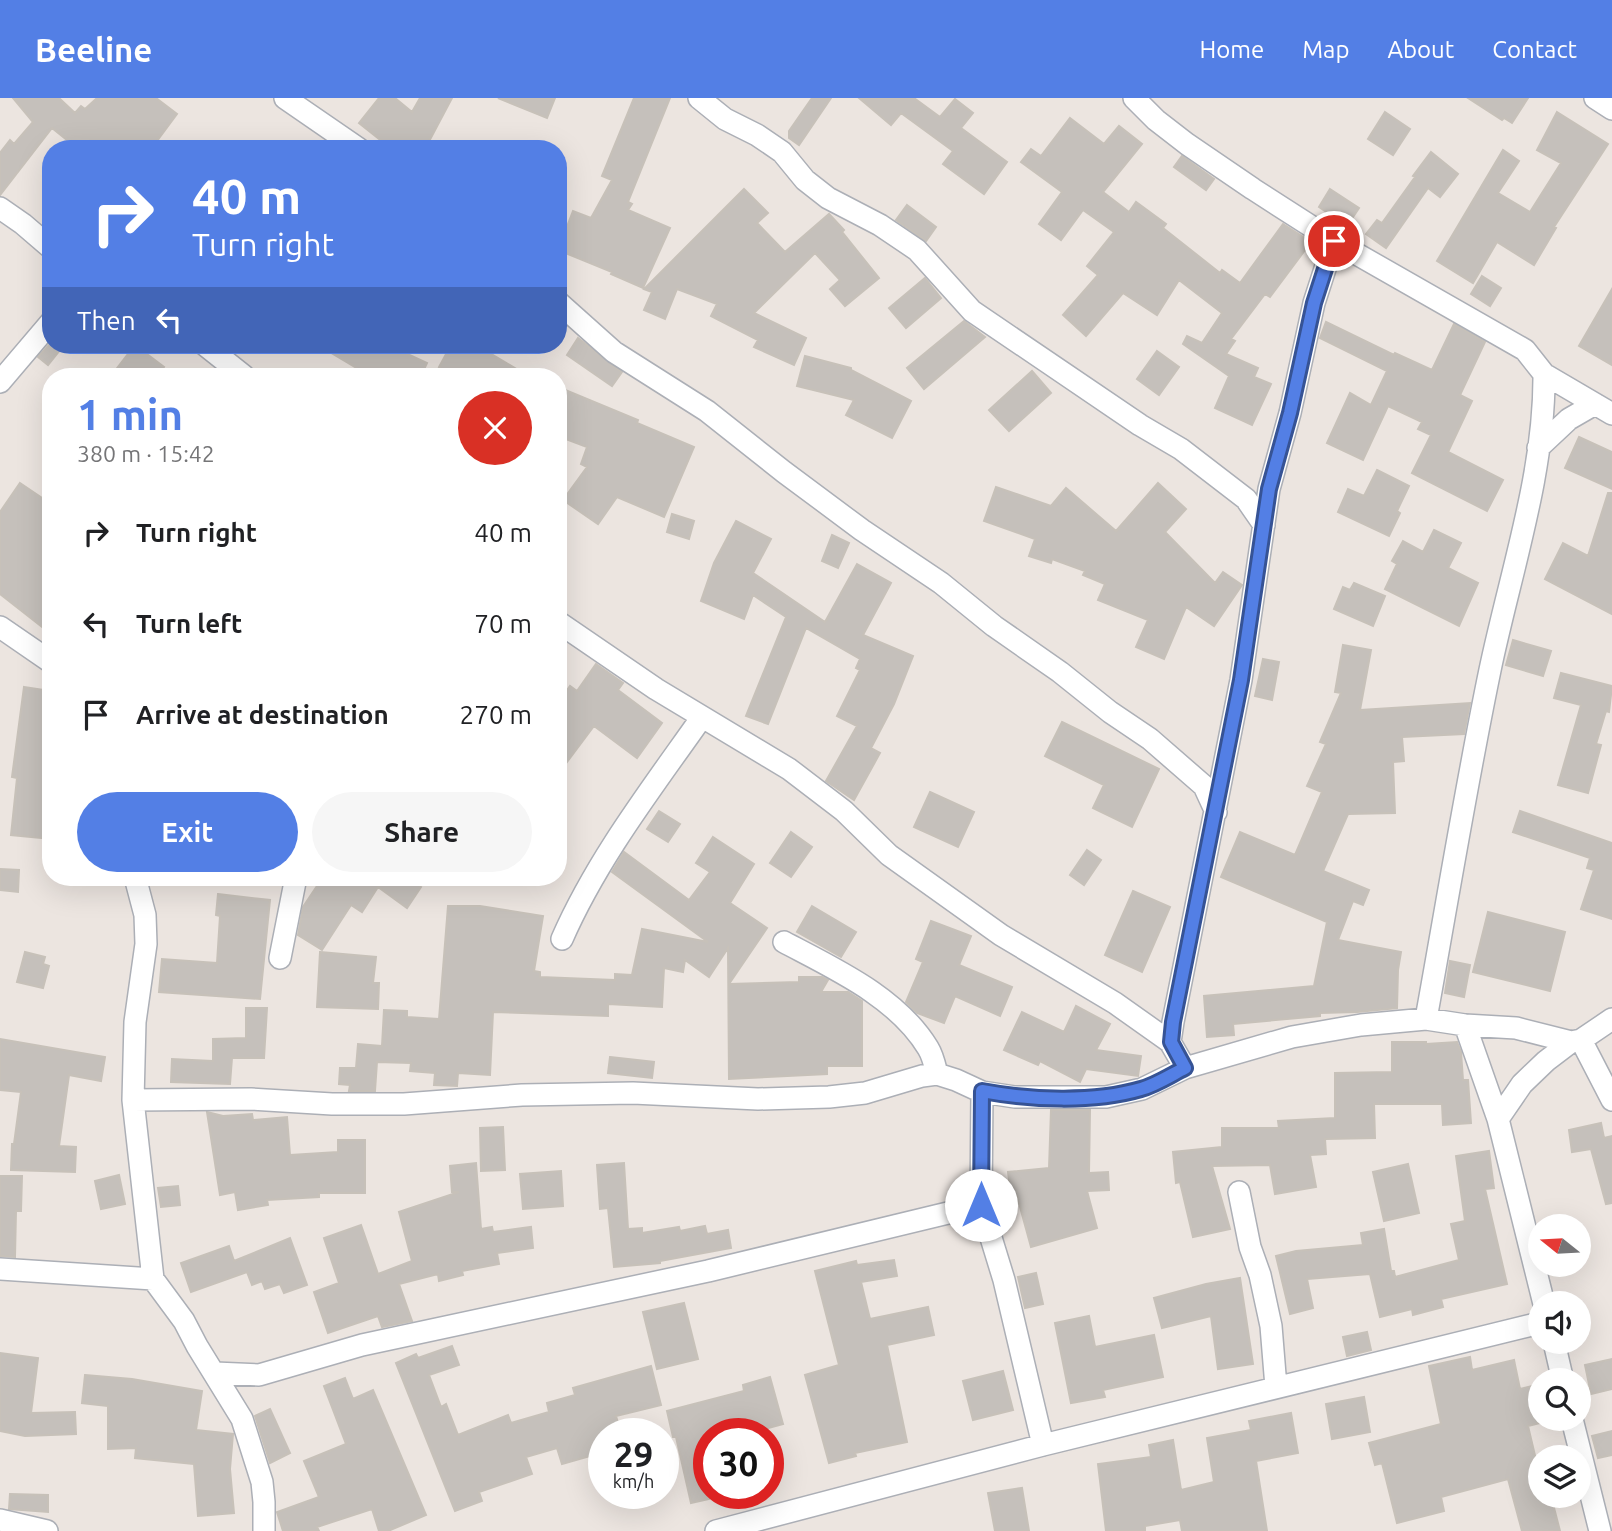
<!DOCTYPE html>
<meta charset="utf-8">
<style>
:root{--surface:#fff;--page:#f6f6f6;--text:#202124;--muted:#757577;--accent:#537fe5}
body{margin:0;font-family:Ubuntu,sans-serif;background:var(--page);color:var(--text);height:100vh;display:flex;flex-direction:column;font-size:26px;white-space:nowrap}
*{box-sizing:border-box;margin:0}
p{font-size:23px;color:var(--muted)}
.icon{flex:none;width:38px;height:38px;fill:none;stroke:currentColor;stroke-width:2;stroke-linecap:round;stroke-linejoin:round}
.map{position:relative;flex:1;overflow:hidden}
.drawer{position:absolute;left:42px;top:270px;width:525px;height:518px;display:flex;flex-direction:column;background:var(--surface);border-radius:28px;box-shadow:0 7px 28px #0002}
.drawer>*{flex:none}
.banner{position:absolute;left:42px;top:42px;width:525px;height:214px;border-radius:28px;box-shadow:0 7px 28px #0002;background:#537fe5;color:#fff;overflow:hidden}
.needle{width:46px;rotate:288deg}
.buttons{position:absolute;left:1528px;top:1116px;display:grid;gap:14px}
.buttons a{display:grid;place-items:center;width:63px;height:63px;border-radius:50%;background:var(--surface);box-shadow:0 7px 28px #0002;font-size:35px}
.speed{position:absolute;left:588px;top:1320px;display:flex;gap:14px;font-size:35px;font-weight:700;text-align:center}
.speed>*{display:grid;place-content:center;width:91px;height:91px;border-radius:50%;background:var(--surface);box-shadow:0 7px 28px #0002;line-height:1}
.speed small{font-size:18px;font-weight:400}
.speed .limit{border:10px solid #d22;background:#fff;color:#111}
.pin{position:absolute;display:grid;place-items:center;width:60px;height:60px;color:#fff;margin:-30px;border:4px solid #fff;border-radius:50%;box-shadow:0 2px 7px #0007}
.me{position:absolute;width:77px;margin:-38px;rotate:0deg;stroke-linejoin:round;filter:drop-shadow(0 0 5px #0008)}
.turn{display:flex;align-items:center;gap:24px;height:147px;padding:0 35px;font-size:32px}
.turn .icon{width:91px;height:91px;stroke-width:2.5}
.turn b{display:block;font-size:49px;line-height:60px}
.then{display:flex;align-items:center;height:66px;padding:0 35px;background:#0003;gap:14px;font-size:26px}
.round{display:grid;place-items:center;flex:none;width:74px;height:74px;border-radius:37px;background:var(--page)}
.headline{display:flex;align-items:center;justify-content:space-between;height:119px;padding:0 35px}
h1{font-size:42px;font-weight:700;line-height:52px;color:var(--accent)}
.cta{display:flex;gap:14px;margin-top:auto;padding:14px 35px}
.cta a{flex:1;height:80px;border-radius:42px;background:var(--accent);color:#fff;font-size:28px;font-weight:700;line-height:80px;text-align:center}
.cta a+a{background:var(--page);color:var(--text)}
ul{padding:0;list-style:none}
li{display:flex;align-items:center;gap:21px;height:91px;padding:0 35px}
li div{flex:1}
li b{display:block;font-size:26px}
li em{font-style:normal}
header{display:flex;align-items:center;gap:42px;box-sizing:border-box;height:98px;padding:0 35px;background:var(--accent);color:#fff}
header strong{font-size:33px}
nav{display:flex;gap:38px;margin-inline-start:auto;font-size:24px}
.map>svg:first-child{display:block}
.building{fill:#c5c0bb;stroke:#c7c1b9;stroke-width:2}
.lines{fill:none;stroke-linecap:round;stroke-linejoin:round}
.street-casing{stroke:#acafb6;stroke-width:24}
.street{stroke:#fff;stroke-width:21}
.route-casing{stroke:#365395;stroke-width:18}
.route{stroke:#537fe5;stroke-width:12}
</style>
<header>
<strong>Beeline</strong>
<nav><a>Home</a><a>Map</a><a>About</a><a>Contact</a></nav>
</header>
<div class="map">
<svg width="1612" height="1433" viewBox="0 0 1612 1433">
<rect width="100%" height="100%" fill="#ece5e0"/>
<path class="building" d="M13,0h46l16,15 6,-7 4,3 12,-11h59l21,16 -26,35h-73l-26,-21 -52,67v-42l10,-13 4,4 19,-22z
M379,0h16l17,14 8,-14h32l-27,51h-31l-10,-6 -25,-20z
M498,0h57l-8,20z
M634,0h36l-42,104 4,2 -4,6 42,18 -27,60 -32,-14 1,-2 -54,-22 15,-39 18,7 21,-38 -10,-4z
M812,0h19l-32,47 -10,-7v-7z
M859,0h55l26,19 15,-18 18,14 -12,15 46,34 -23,32 -41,-30 10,-13 -52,-38 -10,12z
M1468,0h60l-16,25 -8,-5 -2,2z
M1385,14l25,17 -17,26 -25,-16z
M1557,14l51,32 -54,83 2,1 -22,37 -37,-23 -24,41 -36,-22 66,-111 16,11 -21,32 32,19 31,-49 -24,-13z
M1070,20l34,26 15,-18 23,18 -39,48 26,20 7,-10 30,22 -3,4 57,45 2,-3 18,13 43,-59 28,18 -41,55 -5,-3 -34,45 4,2 -9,13 32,14 -4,9 17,7 -19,41 -37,-17 14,-32 -46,-32 4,-8 15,7 20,-30 -43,-33 -22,35 -34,-22 -37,43 -23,-21 35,-40 -11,-9 27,-34 -31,-22 -22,30 -22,-16 23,-32 -41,-30 10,-13 10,7z
M1431,54l27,22 -18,23 -12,-9 -42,60 -20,-14 11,-14 5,3 33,-46 -2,-1z
M1182,58l32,23 -8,11 -32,-23z
M744,91l24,24 -11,10 28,29 44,-38 15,16 -2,2 37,46 -34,28 -15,-17 10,-9 -25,-27 -61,60 52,25 -12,27 -40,-18 4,-7 -47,-24 6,-12 -40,-15 -12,30 -21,-9 8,-18 -8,-3z
M1330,91l29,19 -12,18 -28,-19z
M907,107l29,22 -10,14 -30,-21z
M1482,178l19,12 -11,18 -19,-12z
M925,180l16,20 -35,30 -17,-20z
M1612,191v76l-33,-19z
M964,223l21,16 -61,52 -17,-21z
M1326,224l68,33 1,-2 37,17 22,-46 31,18 -25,53 12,6 -24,51 55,28 -16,31 -75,-38 19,-38 -13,-6 4,-7 -34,-16 -25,54 -36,-17 23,-50 21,12 16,-34 -67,-33z
M578,240l44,34 -10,14 -45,-31z
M49,247h15l-16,20 -10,-8z
M135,247l29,22 -7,9h-46z
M318,247h70l39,18 -6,13h-51z
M451,247h41l-4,7 40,24h-73l-16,-9z
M1157,253l22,16 -20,28 -22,-16z
M805,258l46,12v2l60,31 -19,37 -46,-23 8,-15 -57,-14z
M1032,273l19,22 -42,38 -20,-21z
M558,289l80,33 -1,3 57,24 -30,70 -47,-20 -19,27 -35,-24 24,-33 -6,-3 6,-17 -29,-11z
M1579,339l33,15v37l-47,-21z
M1377,372l32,16 -12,25 3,2 -11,23 -51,-24 10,-23 16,7z
M20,385l31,21v130l-51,-40v-82z
M1158,385l28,26 -21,23 50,51 8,-11 19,13 -28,41 -28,-19 -22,52 -28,-12 12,-27 -50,-20 7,-16 -22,-9 2,-4 -33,-12 -1,4 -22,-7 6,-17 -51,-18 12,-34 55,19 15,-18 50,43z
M1608,395h4v121l-67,-35 18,-36 25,13z
M672,416l22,7 -5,18 -22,-7z
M736,423l35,18 -18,34 72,49 32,-58 34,19 -28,52 50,21 -19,48 -23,44 9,5 -26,47 -28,-19 31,-55 -20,-10 23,-46 -4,-2 4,-9 -54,-31 -38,96 -22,-8 40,-99 -33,-22 -9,24 -43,-18 13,-38z
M1434,432l27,13 -13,25 30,15 -19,43 -74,-37 12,-25 -5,-3 11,-20 20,11z
M832,437l17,8 -11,25 -16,-7z
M1354,485l31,13 -12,30 -39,-17 9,-22 7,3z
M1513,542l38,11 -8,25 -37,-11z
M1343,547l28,5 -11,60 110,-7 -6,31 -62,3 2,24 -11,1 2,51 -47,1 -25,57 46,19 -6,15 -10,-4 -15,39 63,12 -3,18 -1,38 -40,4 -37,1v3l-87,8 1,11 -27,2 -3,-41 110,-10 13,-64 -106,-45 19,-45 55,23 27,-63 -15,-6 19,-42 -6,-2 21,-49 -6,-1z
M1263,561l16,3 -7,38 -17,-4z
M596,566l27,19 -5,7 44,33 -25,35 -43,-32 -36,48v-71l12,-17 7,5z
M1561,575l51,13 -3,26 -3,-1 -10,33 5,1 -13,48 -30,-8 23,-80 -27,-7z
M24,589l27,4v148l-40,-4 6,-57 -5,-1z
M1062,624l97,47 -27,58 -39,-19 11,-23 -59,-29z
M930,694l44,20 -16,35 -44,-20z
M659,713l21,13 -12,18 -21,-13z
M1520,713l92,32v76l-31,-10 13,-39 -7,-2 3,-10 -77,-26z
M791,734l21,15 -21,30 -21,-14z
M713,739l41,27 -24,39 37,25 -38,56 70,-2v-5h23l6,3 -7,12h27l8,5 6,4v65h-35v8l-98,5 -1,-131 -19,29 -24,-17 -2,12 -19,-4 -2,39 -54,-3v12l-115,-4 -3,63 -32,-2 -1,13 -23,-1 1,-12 -25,-2 1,-8 -34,-1 -2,29h-26l1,-6 -11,-1 1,-16h16l2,-24 24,2 2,-36 23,1v6l32,2 9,-113h32l63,10 -9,55 6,1v5l75,3v-6l17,1 10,-46 66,13 -96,-70 12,-20 65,48 21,-28 -14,-9z
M1087,752l14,10 -17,25 -14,-10z
M0,771l19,1 -1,22 -18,-2z
M323,779h83l15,10 -14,21 -29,-21 -16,25 -11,-7 -29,45 -24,-15 5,-28z
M1133,793l37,16 -28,65 -37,-17z
M218,796l52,6 -10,99 -101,-7 3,-33 55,4 3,-47 -4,-1z
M812,808l44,26 -15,25 -44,-25z
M1488,814l77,20 -15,59 -77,-19z
M931,823l40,15 -12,29 53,22 -12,29 -45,-20 -11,27 -27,-10 -11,-11 17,-40 -7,-3z
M25,854l20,5 -2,7 6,2 -6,22 -26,-6z
M320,854l56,5 -3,26h6l-1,26 -61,-2z
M1450,863l20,4 -6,32 -19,-4z
M1076,908l34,18 -14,26 45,6 -3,20 -52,-7 -6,13 -40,-21 -2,4 -34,-15 18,-38 42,20z
M246,910h21l-3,50h-32l-2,26 -59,-2 1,-23 41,2v-22l33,-1z
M0,941l105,18 -4,24 -32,-6 -10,71 17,1 -1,25 -64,-2 1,-26h2l7,-52 -21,-2z
M1392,944h34v2l31,-2 4,10 2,28h5l3,43 -28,2 -1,-21h-68l1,34 -50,1 1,15 -16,1 6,32 -41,7 -5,-29 -58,1 18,63 -37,8 -13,-55 -4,1 -3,-31 49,-5v-19h57l-1,-7 57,-3v-45l57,-1z
M610,959l44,5 -2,16 -44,-5z
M1051,1012h39l-1,63 19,-1 1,18 -22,1 10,37 -66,19 -14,-51h-6l-3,-24 41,-4z
M207,1014l16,4 29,-2 1,6 34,-3 3,38 48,-3v-12h27v53h-46v4l-52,3 1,5 -30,5 -3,-18 -15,3z
M1601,1025l3,15 8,-2v67l-6,1 -15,-55 -19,3 -3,-22z
M503,1029l2,43 -24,1 -1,-43z
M1489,1053l5,37 -9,1 22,95 -66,15 2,8 -30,8 -1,-6 -32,8 -10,-43 -63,5 6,29 -23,6 -14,-58 20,-5 67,-6 -2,-12 23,-4 7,42h3l1,6 64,-17 -8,-36 14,-3 -9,-65z
M476,1065l5,66 11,-2 1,5 38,-5 2,21 -36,5 2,11 -37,7 1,4 -24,6 -1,-7 -39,10 13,37 -30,6 -4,-11 -50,17 -14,-41 25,-9 -15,-45 37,-13 17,49 34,-13 -13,-49 60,-20h-7l-2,-26z
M624,1065l4,66 14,-1v5l37,-6 1,4 25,-5 2,8 21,-4 3,18 -71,13v2l-46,4 -6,-59 -8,1 -3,-44z
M1408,1066l11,49 -35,8 -11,-49z
M561,1073l2,35 -40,3 -3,-35z
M119,1077l6,29 -24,5 -6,-28z
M0,1078h22l-1,35h-5l-1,46 -15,-1z
M178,1088l2,19 -19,2 -3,-19z
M290,1140l17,47 -23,8 -4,-9 -15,5 -3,-8 -10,4 -5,-13 -56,20 -10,-29 48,-17 5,15z
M894,1162l3,16 -36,6 9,37 58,-12 6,28 -47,10 20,97 -52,11 1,3 -27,7 -24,-88 34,-10 -24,-94 41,-10 1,4z
M1036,1175l7,31 -18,4 -7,-31z
M1240,1180l13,86 -35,5 -7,-53 -49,12 -8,-30 52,-14z
M684,1205l14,56 -41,10 -14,-57z
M1089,1218l6,31 59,-12 9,42 -60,13 2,7 -34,6 -16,-80z
M1367,1234l4,18 -24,6 -4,-19z
M452,1248l7,19 -30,10 12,32 5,-3 12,31 50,-20 3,8 38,-11 -2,-9 28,-8 -2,-7 78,-22 10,39 -45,11 5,17h-17v53l-6,1 -8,-31 -28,8 -5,-16 -31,9 6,17 -53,18 3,9 -27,10 -59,-148 20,-9 2,4z
M0,1255l38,5 -7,55 44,-1 1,22 -51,2 -25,-5z
M1470,1259l2,13 42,-10 6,29 20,-5v39l-12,3 9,38h3v32h11l9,35h-38l-14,-52 -67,18 3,14 -47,12 -15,-60 -7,2 -6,-22 72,-19 -12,-58z
M1612,1261v30l-21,5 -6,-29z
M1003,1273l10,39 -40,10 -10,-39z
M85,1277l47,4 70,12 -6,39 37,4 -3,35 4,44 -36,3 -4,-52 -59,-6 1,-10 -28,1v-43l-26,-3z
M770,1279l13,47 -22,6 1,3h-53v66l-18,4 -15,-66h-3l-6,-26 77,-20 -1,-6z
M345,1280l8,21 20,-9 53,125 -38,16h-9l-7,-22 -55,18 2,4h-36l-6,-19 42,-15 -15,-36 42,-17 -22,-58z
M1364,1299l6,35 -38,7 -6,-35z
M270,1311l20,44 -20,10 -15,-47z
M1291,1315l7,40 -42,8 11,70h-85l-2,-11 -35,6v5h-39l-8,-67 53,-7 -2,-12 24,-5 8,50 33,-8 -7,-44 44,-8 -2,-9z
M1612,1333v24l-14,3 -6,-22z
M1022,1390l7,43h-34l-7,-38z
M10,1396l38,1v17l-39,-3z"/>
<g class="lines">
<g class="street-casing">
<path id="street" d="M285,0l74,51
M699,0l26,21 32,16 25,17 23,28 23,18 52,27 37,25 55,61 168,114 41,24 65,50 18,26
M1134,0l22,22 31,24 66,45 81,52 191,109 19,24 68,40
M1595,0l17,11
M0,110l23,16 28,24
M558,204l56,50 93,59 77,61 78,58 79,53 53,43 66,46 50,40 40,27 54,47 12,26
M205,247l39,31
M0,284l51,-60
M1538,350l31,-29 26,-15
M558,524l98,67 133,80 55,42 45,44 112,80 114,68 55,39
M0,529l51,35
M135,779l10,38 1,29 -11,78 -2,78 20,179 31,42 13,25 45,73 20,63 2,20v29
M562,841c35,-80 90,-151 140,-222
M784,844c51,27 113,55 144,106 5,8 7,18 9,26
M280,860l16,-81
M1426,921c21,-116 40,-233 64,-349 20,-96 55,-197 54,-296
M1465,927l33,94 46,185
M1581,942l31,60
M1185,970l-15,-26 3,-20 68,-342 28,-191 21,-76 24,-110 20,-62
M982,994l-1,113 23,75 39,165
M133,1002l118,-1 81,5h72l118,-9 111,-2 125,6 71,-2 36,-4 57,-17 15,-2 19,6 26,12 33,5h91l36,-8 43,-21 107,-31 69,-12 65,-6 39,6 51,3 55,14
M1498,1021l24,-35 24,-23 25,-19 10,-2 31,-21
M1239,1094l11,55 10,28 11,51 5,61
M0,1171l153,10
M1554,1244l9,39
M215,1275l44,2 103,-30 346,-74 273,-66
M1572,1321l28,112
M0,1422l47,11
M716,1433l327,-86 497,-122"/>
</g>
<use href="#street" class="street"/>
</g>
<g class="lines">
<g class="route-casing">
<path id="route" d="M981,1107l1,-114c49,9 111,12 159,-2 15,-4 30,-14 44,-21l-14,-26 2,-20 68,-342 28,-191 21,-76 24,-110 20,-62"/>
</g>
<use href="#route" class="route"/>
</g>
</svg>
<div class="buttons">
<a><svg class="needle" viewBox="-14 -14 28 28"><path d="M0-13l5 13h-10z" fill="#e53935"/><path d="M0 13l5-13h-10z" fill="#757577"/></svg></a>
<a><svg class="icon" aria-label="sound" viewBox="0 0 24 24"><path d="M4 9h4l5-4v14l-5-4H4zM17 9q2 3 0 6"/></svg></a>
<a><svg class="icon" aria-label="search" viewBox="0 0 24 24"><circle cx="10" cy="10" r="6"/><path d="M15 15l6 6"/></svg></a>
<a><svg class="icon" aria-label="layers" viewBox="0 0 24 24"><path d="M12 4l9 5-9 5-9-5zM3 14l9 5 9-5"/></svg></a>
</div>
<div class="speed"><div>29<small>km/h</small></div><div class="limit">30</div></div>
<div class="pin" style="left:1334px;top:143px;background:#d93025"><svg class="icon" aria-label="arrive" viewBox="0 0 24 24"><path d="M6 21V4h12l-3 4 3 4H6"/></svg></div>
<svg class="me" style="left:981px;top:1107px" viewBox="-20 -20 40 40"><circle r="19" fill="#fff"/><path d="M0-13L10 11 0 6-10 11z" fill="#537fe5"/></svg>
<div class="banner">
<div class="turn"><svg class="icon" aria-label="right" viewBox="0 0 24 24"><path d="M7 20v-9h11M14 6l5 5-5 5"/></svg><div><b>40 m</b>Turn right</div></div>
<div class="then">Then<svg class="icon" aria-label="left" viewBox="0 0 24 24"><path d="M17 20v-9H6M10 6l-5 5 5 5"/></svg></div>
</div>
<section class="drawer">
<div class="headline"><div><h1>1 min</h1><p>380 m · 15:42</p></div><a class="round" style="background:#d93025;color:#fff"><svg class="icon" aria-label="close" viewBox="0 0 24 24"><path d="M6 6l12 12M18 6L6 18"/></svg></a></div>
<ul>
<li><svg class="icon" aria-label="right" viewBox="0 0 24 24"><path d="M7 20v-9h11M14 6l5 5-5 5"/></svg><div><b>Turn right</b></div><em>40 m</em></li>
<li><svg class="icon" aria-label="left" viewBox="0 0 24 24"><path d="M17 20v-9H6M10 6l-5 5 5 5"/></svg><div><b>Turn left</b></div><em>70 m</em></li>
<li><svg class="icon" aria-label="arrive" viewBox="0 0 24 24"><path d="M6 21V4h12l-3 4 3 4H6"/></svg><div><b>Arrive at destination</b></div><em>270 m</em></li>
</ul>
<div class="cta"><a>Exit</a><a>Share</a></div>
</section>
</div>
